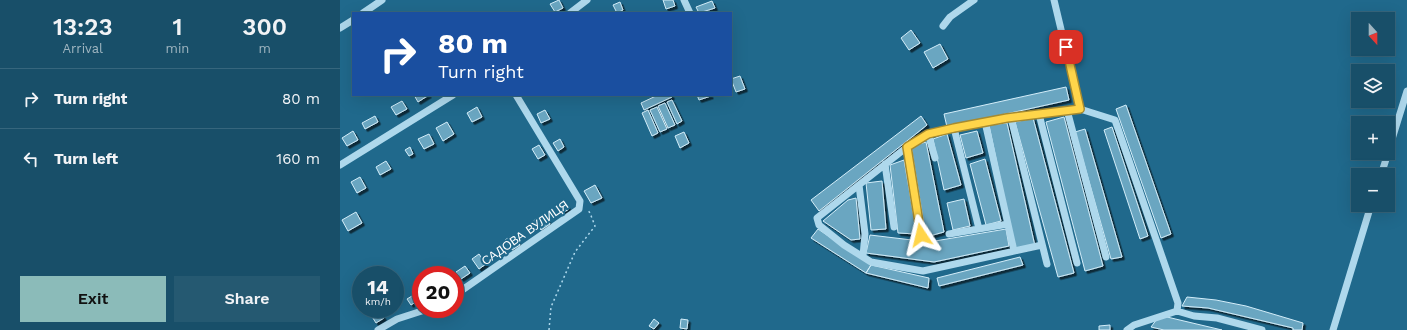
<!DOCTYPE html>
<meta charset="utf-8">
<style>
:root{--surface:#184f69;--page:#255971;--text:#f1f3f6;--muted:#9fb5c0;--line:#36667d;--accent:#8bbbb9}
body{margin:0;font-family:"Work Sans",sans-serif;background:var(--page);color:var(--text);height:100vh;display:flex;flex-direction:column;font-size:15px;white-space:nowrap}
*{box-sizing:border-box;margin:0}
p{font-size:13px;color:var(--muted)}
.icon{flex:none;width:22px;height:22px;fill:none;stroke:currentColor;stroke-width:2;stroke-linecap:round;stroke-linejoin:round}
.map{position:relative;flex:1;overflow:hidden}
.panel{display:flex;flex-direction:column;background:var(--surface);width:340px}
.panel>*{flex:none}
.guide{position:absolute;left:12px;top:12px;width:380px;height:84px;border-radius:0px;box-shadow:0 4px 16px #0002,0 0 0 1px var(--line);background:#1a4fa0;color:#fff;overflow:hidden}
.needle{width:26px;rotate:159deg}
.tools{position:absolute;left:1011px;top:12px;display:grid;gap:8px}
.tools a{display:grid;place-items:center;width:44px;height:44px;border-radius:0px;background:var(--surface);box-shadow:0 4px 16px #0002,0 0 0 1px var(--line);font-size:20px}
.speed{position:absolute;left:12px;top:266px;display:flex;gap:8px;font-size:20px;font-weight:700;text-align:center}
.speed>*{display:grid;place-content:center;width:52px;height:52px;border-radius:50%;background:var(--surface);box-shadow:0 4px 16px #0002,0 0 0 1px var(--line);line-height:1}
.speed small{font-size:10px;font-weight:400}
.speed .limit{border:6px solid #d22;background:#fff;color:#111}
.pin{position:absolute;display:grid;place-items:center;width:34px;height:34px;color:#fff;margin:-17px;border-radius:8px;box-shadow:0 2px 6px #0006}
.me{position:absolute;width:44px;margin:-22px;rotate:350deg;stroke-linejoin:round;filter:drop-shadow(0 0 3px #0008)}
.turn{display:flex;align-items:center;gap:14px;height:84px;padding:0 20px;font-size:18px}
.turn .icon{width:52px;height:52px;stroke-width:2.5}
.turn b{display:block;font-size:28px;line-height:34px}
.eta{display:flex;justify-content:space-evenly;align-items:center;height:68px;text-align:center}
.eta b{font-size:24px;font-weight:600;line-height:28px}
.action{display:flex;gap:8px;margin-top:auto;padding:8px 20px}
.action a{flex:1;height:46px;border-radius:0px;background:var(--accent);color:#111;font-size:16px;font-weight:600;line-height:46px;text-align:center}
.action a+a{background:var(--page);color:var(--text)}
ul{padding:0;list-style:none}
li{display:flex;align-items:center;gap:12px;height:60px;padding:0 20px;border-top:1px solid var(--line)}
li div{flex:1}
li b{display:block;font-size:15px}
li em{font-style:normal}
main{display:flex;flex:1;min-height:0}
.map>svg:first-child{display:block}
.building{fill:#6aa6c1;stroke:#d3edf9;filter:url(#shadow)}
.lines{fill:none;stroke-linecap:round;stroke-linejoin:round}
.path{stroke:#aed8ec;stroke-width:1.5;stroke-dasharray:2 3;stroke-linecap:butt}
.minor{stroke:#aed8ec;stroke-width:7}
.route-casing{stroke:#a68a30;stroke-width:10}
.route{stroke:#ffd54a;stroke-width:7}
.labels{text-anchor:middle;stroke-width:4;stroke-linejoin:round;paint-order:stroke}
.street-label{font-size:12px;fill:#fff;stroke:#20698c}
</style>
<main>
<section class="panel">
<div class="eta">
<div><b>13:23</b><p>Arrival</p></div>
<div><b>1</b><p>min</p></div>
<div><b>300</b><p>m</p></div>
</div>
<ul>
<li><svg class="icon" aria-label="right" viewBox="0 0 24 24"><path d="M7 20v-9h11M14 6l5 5-5 5"/></svg><div><b>Turn right</b></div><em>80 m</em></li>
<li><svg class="icon" aria-label="left" viewBox="0 0 24 24"><path d="M17 20v-9H6M10 6l-5 5 5 5"/></svg><div><b>Turn left</b></div><em>160 m</em></li>
</ul>
<div class="action"><a>Exit</a><a>Share</a></div>
</section>
<div class="map">
<svg width="1067" height="330" viewBox="0 0 1067 330">
<defs>
<filter id="shadow"><feDropShadow dx="2.5" dy="2.5" stdDeviation="0" flood-color="#0009"/></filter>
</defs>
<rect width="100%" height="100%" fill="#20698c"/>
<path class="building" d="M219,0l4,8 -8,4 -5,-8z
M323,0h10l2,6 -9,3z
M372,1l3,7 -16,5 -3,-6z
M280,2l3,8 -6,3 -4,-8z
M571,30l9,13 -11,7 -8,-12z
M600,44l8,15 -15,9 -9,-16z
M400,76l5,13 -9,3 -5,-13z
M726,87l3,13 -122,27 -3,-13z
M74,95h15l-11,7z
M318,95h13l1,2 -28,13 -3,-7z
M357,95h13l1,1 -12,4z
M332,100l10,21 -5,3 -10,-22z
M62,101l5,8 -11,6 -5,-8z
M325,103l10,22 -7,3 -10,-22z
M786,105l45,129 -10,4 -45,-129z
M137,107l5,10 -10,5 -5,-9z
M317,107l10,22 -7,3 -10,-22z
M205,110l5,9 -9,4 -4,-9z
M308,110l10,23 -6,3 -10,-23z
M35,116l3,6 -13,7 -3,-6z
M581,116l6,9 -108,86 -8,-11z
M724,117l39,149 -18,5 -39,-149z
M693,118l41,155 -16,4 -43,-155z
M107,122l7,12 -11,7 -7,-13z
M667,123l28,123 -20,4 -26,-125z
M772,127l36,109 -8,3 -36,-109z
M745,129l37,128 -11,2 -36,-127z
M13,131l5,9 -11,6 -5,-8z
M637,131l6,22 -17,5 -6,-23z
M344,132l5,11 -9,5 -5,-12z
M89,134l5,10 -10,5 -6,-10z
M607,134l14,51 -17,5 -11,-51z
M220,139l4,8 -6,4 -5,-8z
M586,142l18,90 -18,5 -15,-91z
M199,145l6,10 -7,4 -6,-10z
M70,147l3,7 -4,2 -4,-6z
M645,159l16,62 -15,4 -16,-61z
M564,160l13,74 -19,-1 -8,-68z
M46,161l5,8 -11,6 -4,-8z
M20,177l6,11 -9,5 -6,-11z
M542,181l4,48 -15,1 -5,-47z
M255,185l7,13 -11,5 -7,-12z
M516,198l4,41 -9,1 -28,-19 25,-21z
M624,199l6,27 -17,4 -6,-27z
M224,201l5,8 -8,5 -5,-8z
M16,212l6,11 -14,8 -6,-11z
M204,214l6,10 -9,6 -7,-10z
M478,229l53,36 -5,8 -55,-35z
M666,229l3,17 -75,16 -68,-9 4,-18 59,7z
M173,235l7,10 -8,5 -7,-10z
M139,254l7,10 -7,5 -7,-10z
M680,257l3,8 -84,21 -2,-8z
M531,265l58,13 -1,10 -62,-15z
M125,266l5,7 -9,6 -5,-7z
M77,293l3,6 -9,6 -4,-6z
M847,297l29,3 30,6 57,17 -1,7h-9v-2l-85,-20 -26,-2z
M38,310l6,8 -8,5 -5,-8z
M827,317l55,13h-58l-13,-3 6,-8z
M314,319l5,4 -5,6 -5,-3z
M341,319l7,1 -1,9 -7,-1z
M770,325v5h-11v-4z"/>
<g class="lines">
<path class="path" d="M209,330l2,-23 24,-55 20,-26 -5,-13 -3,-4"/>
<path class="minor" d="M344,0l6,13
M714,0l26,109 35,11 63,183 -1,8 -43,14 -7,5
M23,13l19,-13
M230,13l17,-13
M603,26l7,-9 24,-17
M0,28l13,-8
M727,110l39,147
M699,114l38,149
M671,118l36,146
M645,122l29,129
M614,128l25,101
M588,134l7,24
M567,147l14,88
M1048,152l19,-61
M545,164l9,63
M0,165l113,-70
M1041,175l7,-22
M519,185l6,49 -2,22
M609,234l59,-10
M702,245l-119,26 -52,-9 -27,-17 -25,-20 -2,-7 90,-71 21,-13 79,-16 73,-9
M115,295l124,-86 1,-8 -64,-106
M837,311l17,5 23,2 45,12
M38,330l19,-11 31,-10
M993,330l38,-125"/>
</g>
<g class="lines">
<g class="route-casing">
<path id="route" d="M581,235l-14,-88 21,-13 26,-6 53,-10 73,-9 -14,-62"/>
</g>
<use href="#route" class="route"/>
</g>
<g class="labels">
<g class="street-label">
<text transform="translate(185 233) rotate(-35)" y="4">САДОВА ВУЛИЦЯ</text>
</g>
</g>
</svg>
<div class="tools">
<a><svg class="needle" viewBox="-14 -14 28 28"><path d="M0-13l5 13h-10z" fill="#e53935"/><path d="M0 13l5-13h-10z" fill="#9fb5c0"/></svg></a>
<a><svg class="icon" aria-label="layers" viewBox="0 0 24 24"><path d="M12 4l9 5-9 5-9-5zM3 14l9 5 9-5"/></svg></a>
<a>+</a>
<a>−</a>
</div>
<div class="speed"><div>14<small>km/h</small></div><div class="limit">20</div></div>
<div class="pin" style="left:726px;top:47px;background:#d93025"><svg class="icon" aria-label="arrive" viewBox="0 0 24 24"><path d="M6 21V4h12l-3 4 3 4H6"/></svg></div>
<svg class="me" style="left:581px;top:235px" viewBox="-20 -20 40 40"><path d="M0-17L14 15 0 8-14 15z" fill="#ffd54a" stroke="#fff" stroke-width="4"/></svg>
<div class="guide">
<div class="turn"><svg class="icon" aria-label="right" viewBox="0 0 24 24"><path d="M7 20v-9h11M14 6l5 5-5 5"/></svg><div><b>80 m</b>Turn right</div></div>
</div>
</div>
</main>
